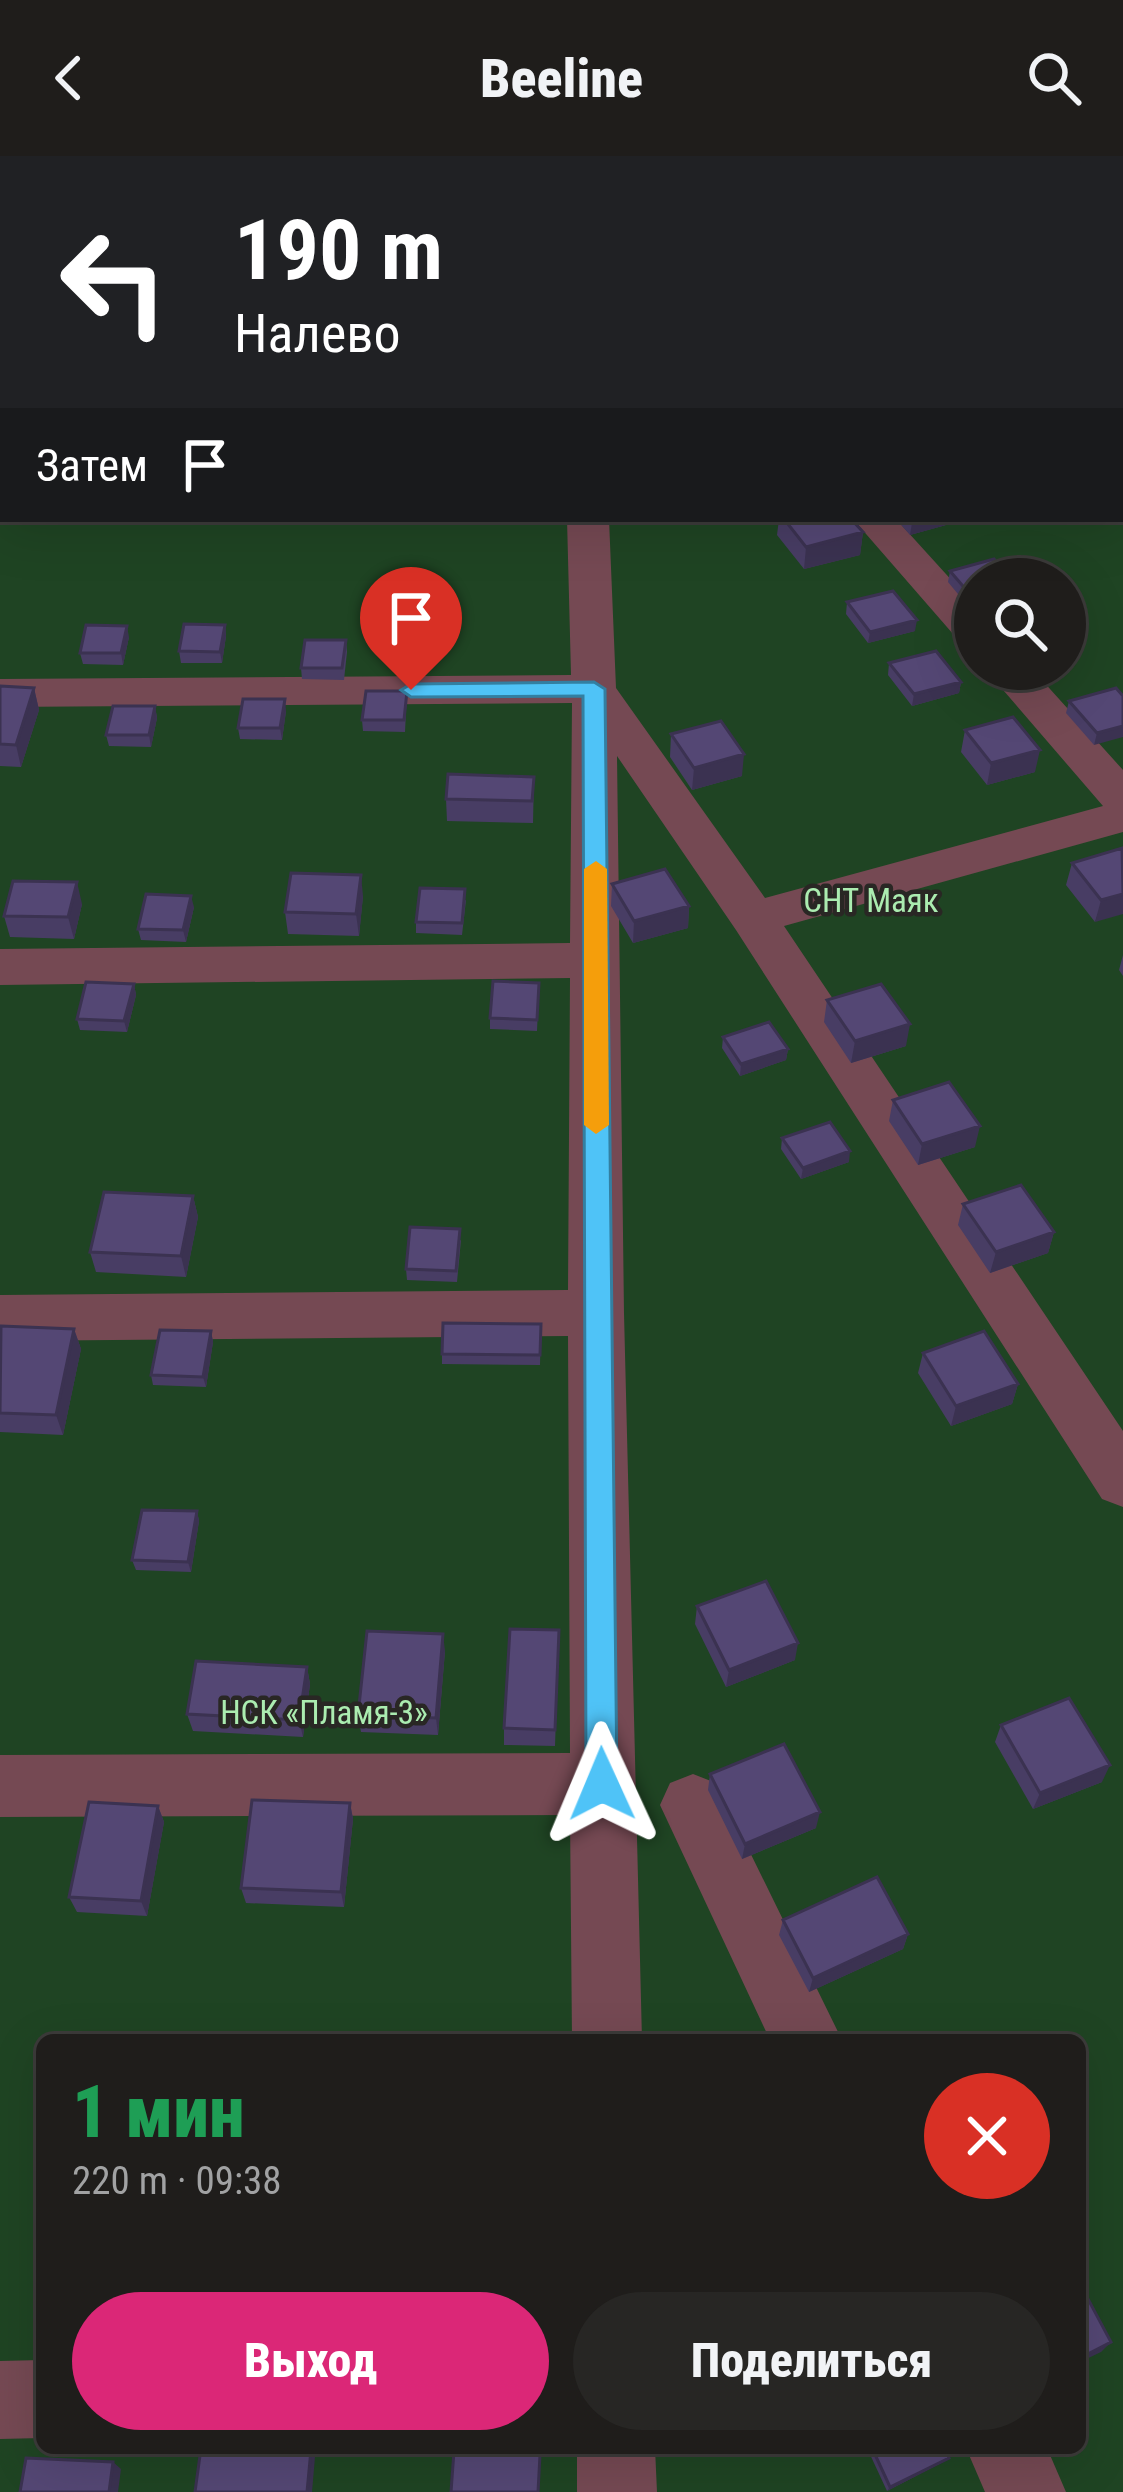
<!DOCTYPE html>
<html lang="ru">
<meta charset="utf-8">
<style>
:root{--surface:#1f1d1b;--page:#272624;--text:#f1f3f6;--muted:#a1a2a3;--line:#3c3b3a;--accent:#db2777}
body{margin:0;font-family:"Roboto Condensed",sans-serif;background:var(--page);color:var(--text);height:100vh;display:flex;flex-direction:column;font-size:45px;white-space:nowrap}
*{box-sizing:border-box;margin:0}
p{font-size:39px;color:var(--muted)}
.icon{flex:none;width:66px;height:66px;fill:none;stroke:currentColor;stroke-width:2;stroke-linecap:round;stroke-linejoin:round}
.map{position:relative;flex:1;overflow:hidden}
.sheet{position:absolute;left:36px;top:1878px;width:1050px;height:420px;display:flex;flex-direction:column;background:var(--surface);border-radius:18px;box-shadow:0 12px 48px #0002,0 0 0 3px var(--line)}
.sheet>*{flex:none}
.guide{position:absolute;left:0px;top:0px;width:1125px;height:366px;box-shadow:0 12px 48px #0002,0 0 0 3px var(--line);background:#202124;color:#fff;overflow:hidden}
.fabs{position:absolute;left:954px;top:402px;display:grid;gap:24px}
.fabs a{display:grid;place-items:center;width:132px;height:132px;border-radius:50%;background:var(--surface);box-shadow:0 12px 48px #0002,0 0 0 3px var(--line);font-size:60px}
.pin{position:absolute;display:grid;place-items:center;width:102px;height:102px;color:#fff;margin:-123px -51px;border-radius:50% 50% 50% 0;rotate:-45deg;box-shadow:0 0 12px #0007}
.pin .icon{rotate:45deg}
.me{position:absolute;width:132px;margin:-66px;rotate:359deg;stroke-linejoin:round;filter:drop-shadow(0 0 9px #0008)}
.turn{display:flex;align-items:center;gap:42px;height:252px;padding:0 36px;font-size:54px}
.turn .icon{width:156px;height:156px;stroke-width:2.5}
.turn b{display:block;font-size:84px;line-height:102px}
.then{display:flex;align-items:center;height:114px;padding:0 36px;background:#0003;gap:24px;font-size:45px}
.round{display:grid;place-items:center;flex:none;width:126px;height:126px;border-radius:63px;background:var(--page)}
.head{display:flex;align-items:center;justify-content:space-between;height:204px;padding:0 36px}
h1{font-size:72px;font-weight:800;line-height:90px;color:#1e9e55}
.primary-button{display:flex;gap:24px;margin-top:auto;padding:24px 36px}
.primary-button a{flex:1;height:138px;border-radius:72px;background:var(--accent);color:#fff;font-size:48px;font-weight:800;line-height:138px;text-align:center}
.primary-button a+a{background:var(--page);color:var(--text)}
header{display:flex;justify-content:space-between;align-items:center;height:156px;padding:0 36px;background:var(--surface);font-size:54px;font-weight:800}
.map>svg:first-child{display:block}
.green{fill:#1f4423;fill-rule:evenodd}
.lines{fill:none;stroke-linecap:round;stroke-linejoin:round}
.minor{fill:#754953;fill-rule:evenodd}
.wall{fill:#483d64}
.shaded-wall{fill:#3b3251}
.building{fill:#544774;stroke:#3b3251;stroke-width:3}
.route{fill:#4fc3f7;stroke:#337fa1;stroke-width:3}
.slow{fill:#f59e0b}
.labels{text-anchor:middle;stroke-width:9;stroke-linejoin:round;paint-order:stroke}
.park-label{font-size:33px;fill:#abecb0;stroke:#292724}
</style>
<header><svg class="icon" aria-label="back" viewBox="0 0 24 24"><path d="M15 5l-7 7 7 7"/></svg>Beeline<svg class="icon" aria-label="search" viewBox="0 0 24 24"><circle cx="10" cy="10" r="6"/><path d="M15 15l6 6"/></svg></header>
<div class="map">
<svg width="1123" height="2336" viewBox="0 0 1123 2336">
<rect width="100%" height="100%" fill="#292724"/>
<path class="green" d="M0,0h1123v2336h-1123zM3,3h1119v360h-1119zM975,423h90v90h-90zM42,1884h1038v408h-1038z"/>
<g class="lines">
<path class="minor" d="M556,0h34l1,3h-34z
M1122,235l1,1v24l-1,-1z
M0,307h3v24h-3z
M567,363h42l7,169 149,210 338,-92 -118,-137h47l91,101v62l-339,94 339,505v76l-21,-8 -366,-569 -119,-174 7,557 18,727h-70l-2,-225 -570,2v-62l570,-2 -2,-417 -568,5v-46l568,-5 2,-312 -570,7v-36l570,-6 2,-240 -572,4v-28l571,-4z
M853,363h43l79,87v40l-15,-4z
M693,1618l23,9 126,257h-72l-110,-235 10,-22z
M42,2204v78l-42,1v-78z
M577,2292h78l2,44h-80z
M966,2292h81l19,44h-81z"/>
</g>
<path class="wall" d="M33,0h36v3h-36z
M230,0h35l-1,3h-34z
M305,0h44l-1,3h-43z
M407,0h33v3h-32z
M779,363h72l12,13 -3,23 -56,14 -27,-34z
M896,363h51l-1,6 -36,10z
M950,415l25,8v31l-3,1 -24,-29z
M847,446l68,29 -47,12 -22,-29z
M225,469l1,11 -4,27h-41l-2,-12z
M129,481l-6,28 -40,-1 -3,-11z
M346,484l1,12 -3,28 -42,-1 -1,-11z
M889,507l72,19 -2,11 -47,13 -24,-31z
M0,530l34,2 5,22 -18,57 -21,-1z
M1116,532l-22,57 -28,-32 3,-12z
M407,535l-2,41 -42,-1 -1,-11z
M155,550l2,12 -6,29 -42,-1 -3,-11z
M286,555l-4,29 -42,-1 -2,-11z
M965,574l70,42 -48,13 -26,-33z
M671,578l71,42 -50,14 -22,-33z
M534,621l-1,46 -86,-2 -1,-22z
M1122,692l-27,74 -29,-37 6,-22z
M612,728l77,22 -1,22 -55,15 -22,-37z
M363,740l-4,40 -71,-2 -3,-22z
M466,744l-4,35 -46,-2v-11z
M82,748l-8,35 -64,-2 -6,-21z
M194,751l-8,35 -45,-2 -3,-11z
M1123,799v21l-4,-6z
M539,827l-2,48 -47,-2v-11z
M134,828l2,11 -9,37 -47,-2 -3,-11z
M827,844l79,46 -55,17 -27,-41z
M723,881l65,12 -2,11 -46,16 -18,-28z
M893,944l82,47 -57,18 -29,-44z
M782,982l67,24 -48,17 -20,-30z
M193,1040l5,21 -12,60 -90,-5 -6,-20z
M963,1048l91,28 -6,21 -58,20 -32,-48z
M461,1084l-4,42 -50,-2 -1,-11z
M541,1168l-1,41 -98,-1v-10z
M0,1173h74l7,20 -18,86 -63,-3z
M211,1175l2,11 -7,45 -53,-2 -2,-10z
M923,1197l95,31 -6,20 -61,22 -33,-53z
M197,1355l2,10 -8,51 -55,-2 -4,-10z
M697,1450l98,54 -69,27 -31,-63z
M559,1474l-4,116 -51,-1v-17z
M445,1495l-7,84 -77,-3 -3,-17z
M307,1511l3,17 -7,53 -110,-6 -6,-17z
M1001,1569l101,57 -69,27 -38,-67z
M710,1618l106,54 -74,31 -34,-69z
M350,1647l3,16 -9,88 -98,-4 -5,-15z
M158,1650l6,16 -17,94 -70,-4 -8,-15z
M783,1764l125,14 -5,15 -94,43 -30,-57z
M867,2292h77l1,13 -58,30z"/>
<path class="shaded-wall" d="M925,0h13v3h-27z
M927,363h20l-1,6 -36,10 2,-12z
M863,376l-3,23 -56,14 2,-22z
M917,464l-2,11 -47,12 2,-11z
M225,469l1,11 -4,27 -2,-11z
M127,470l2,11 -6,28 -2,-12z
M961,526l-2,11 -47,13 2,-12z
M34,532l5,22 -18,57 -5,-22z
M285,543l1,12 -4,29 -2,-12z
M155,550l2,12 -6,29 -2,-12z
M1123,570v11l-29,8 3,-12z
M1040,594l-5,22 -48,13 4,-22z
M744,598l-2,22 -50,14 2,-22z
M361,719l2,21 -4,40 -3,-22z
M77,726l5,22 -8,35 -6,-22z
M1123,738v20l-28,8 6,-22z
M191,740l3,11 -8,35 -3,-12z
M689,750l-1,22 -55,15 1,-22z
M134,828l2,11 -9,37 -3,-11z
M910,868l-4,22 -55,17 4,-22z
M788,893l-2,11 -46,16 1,-12z
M980,970l-5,21 -57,18 4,-21z
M850,995l-1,11 -48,17 2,-11z
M193,1040l5,21 -12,60 -5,-21z
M1054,1076l-6,21 -58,20 6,-21z
M74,1173l7,20 -18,86 -7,-20z
M211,1175l2,11 -7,45 -3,-10z
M1018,1228l-6,20 -61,22 5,-20z
M197,1355l2,10 -8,51 -3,-10z
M443,1478l2,17 -7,84 -2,-17z
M798,1487l-3,17 -69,27 3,-17z
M307,1511l3,17 -7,53 -4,-17z
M1110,1609l-8,17 -69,27 7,-16z
M350,1647l3,16 -9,88 -3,-15z
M158,1650l6,16 -17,94 -6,-15z
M820,1656l-4,16 -74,31 3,-15z
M908,1778l-5,15 -94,43 4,-14z
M1111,2186l-10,10 -21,10v-4z
M311,2294l4,7 -3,35h-5z
M949,2302l-4,3 -58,30 3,-4z
M113,2306l8,7 -3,23h-9z"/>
<path class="building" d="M474,0h4l60,2 -64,1z
M836,0h28l3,3 -39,-1z
M0,136h3v19h-3z
M784,363h67l12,13 -57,15z
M994,403l18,20h-37l-1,20 -24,-28z
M893,435l24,29 -47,12 -23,-30z
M184,468l41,1 -5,27 -41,-1z
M86,469l41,1 -6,27h-41z
M305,484h41l-4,28h-41z
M936,495l25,31 -47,12 -25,-31z
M0,530l34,2 -18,57 -16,-1z
M1116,532l7,8v30l-26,7 -28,-32z
M366,535h41l-3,29h-42z
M243,543h42l-5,29h-42z
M113,550h42l-6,29h-43z
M1013,561l27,33 -49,13 -26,-33z
M721,565l23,33 -50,14 -23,-34z
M448,618l86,3 -2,24 -86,-2z
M1122,692l1,46 -22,6 -29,-37z
M665,713l24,37 -55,15 -22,-37z
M291,717l70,2 -5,39 -71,-2z
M13,725l64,1 -9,35 -64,-1z
M420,732l45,1 -3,34 -46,-1z
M146,738l45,2 -8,34 -45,-1z
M493,825l46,2 -2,37 -47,-2z
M86,826l48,2 -10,37 -47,-2z
M881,828l29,40 -55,17 -28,-41z
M769,866l19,27 -47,15 -18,-27z
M949,926l31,44 -58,18 -29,-44z
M830,966l20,29 -47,17 -21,-30z
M1021,1029l33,47 -58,20 -33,-48z
M104,1036l89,4 -12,60 -91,-4z
M410,1071l50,2 -4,42 -50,-2z
M443,1167l98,1 -1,31 -98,-1z
M1,1170l73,3 -18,86 -56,-2z
M160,1174l51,1 -8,46 -52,-2z
M984,1175l34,53 -62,22 -33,-53z
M142,1354l55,1 -9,51 -56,-2z
M766,1425l32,62 -69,27 -32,-64z
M510,1473l49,1 -4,100 -51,-2z
M367,1475l76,3 -7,84 -78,-3z
M196,1505l111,6 -8,53 -112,-6z
M1069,1542l41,67 -70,28 -39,-68z
M784,1588l36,68 -75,32 -35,-70z
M252,1644l98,3 -9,89 -100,-4z
M89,1646l69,4 -17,95 -72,-4z
M877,1721l31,57 -95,44 -30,-58z
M1080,2128l31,58 -31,16z
M201,2292l110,2 -4,42h-112z
M872,2292h72l5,10 -59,29z
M454,2295l86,4 -2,37h-87z
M26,2302l87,4 -4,30h-89z"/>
<path class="route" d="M594,526l11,7 12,1095 -4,11 -11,4 -12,-4 -4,-11 -3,-1088 -172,1 -10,-7 10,-6z"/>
<path class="slow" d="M596,705l11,8 2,256 -13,9 -12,-9v-256z"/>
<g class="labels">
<g class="park-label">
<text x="871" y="756">СНТ Маяк</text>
<text x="324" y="1568">НСК «Пламя-3»</text>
</g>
</g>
</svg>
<div class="fabs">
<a><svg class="icon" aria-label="search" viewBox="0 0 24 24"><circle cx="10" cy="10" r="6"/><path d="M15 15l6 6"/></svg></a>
</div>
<div class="pin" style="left:411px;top:534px;background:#d93025"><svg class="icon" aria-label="arrive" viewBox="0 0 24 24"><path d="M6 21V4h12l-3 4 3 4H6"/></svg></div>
<svg class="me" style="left:602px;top:1628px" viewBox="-20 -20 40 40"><path d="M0-17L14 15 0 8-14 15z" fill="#4fc3f7" stroke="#fff" stroke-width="4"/></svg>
<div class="guide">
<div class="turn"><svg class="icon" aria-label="left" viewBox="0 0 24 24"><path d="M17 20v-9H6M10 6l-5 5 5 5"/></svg><div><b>190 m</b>Налево</div></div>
<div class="then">Затем<svg class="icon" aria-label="arrive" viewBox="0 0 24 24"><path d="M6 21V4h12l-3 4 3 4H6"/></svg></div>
</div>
<section class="sheet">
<div class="head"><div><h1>1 мин</h1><p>220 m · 09:38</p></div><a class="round" style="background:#d93025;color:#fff"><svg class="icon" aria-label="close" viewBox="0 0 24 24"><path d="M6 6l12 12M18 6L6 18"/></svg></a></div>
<div class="primary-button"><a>Выход</a><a>Поделиться</a></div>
</section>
</div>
